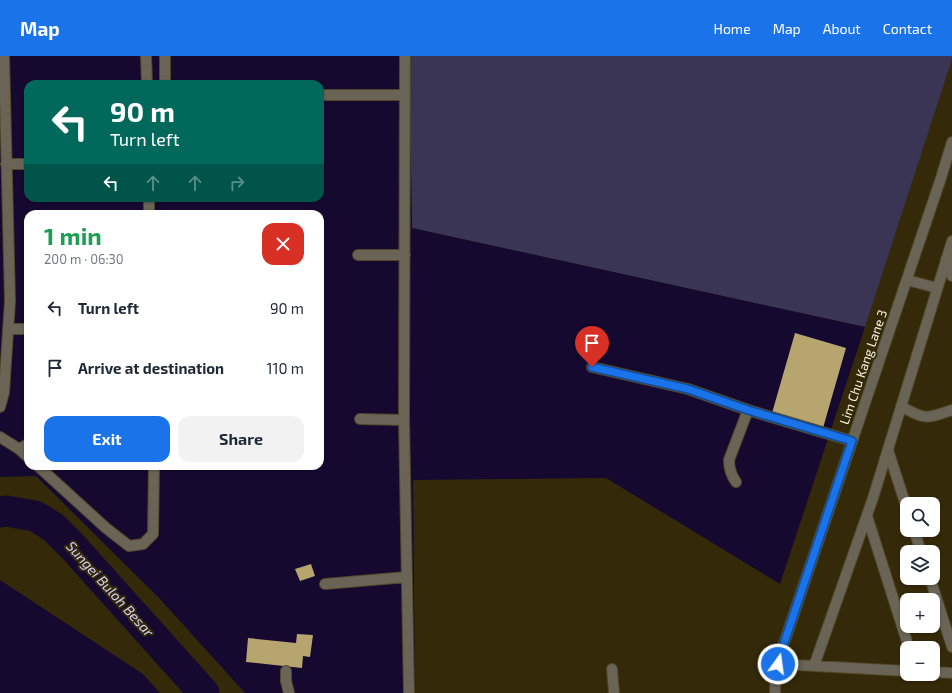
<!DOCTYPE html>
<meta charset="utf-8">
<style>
:root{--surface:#fff;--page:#f2f2f3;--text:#1f2937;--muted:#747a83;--accent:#1a73e8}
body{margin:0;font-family:"Exo 2",sans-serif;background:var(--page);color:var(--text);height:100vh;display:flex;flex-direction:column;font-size:15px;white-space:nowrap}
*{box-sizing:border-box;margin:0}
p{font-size:13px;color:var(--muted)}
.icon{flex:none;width:22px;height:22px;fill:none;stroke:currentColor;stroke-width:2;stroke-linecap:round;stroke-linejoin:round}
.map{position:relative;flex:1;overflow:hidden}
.side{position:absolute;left:24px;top:154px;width:300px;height:260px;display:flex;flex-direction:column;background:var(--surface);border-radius:12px;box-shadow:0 1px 3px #0004}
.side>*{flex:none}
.banner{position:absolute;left:24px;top:24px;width:300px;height:122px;border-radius:12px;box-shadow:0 1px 3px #0004;background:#00695c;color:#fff;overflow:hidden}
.fabs{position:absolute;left:900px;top:441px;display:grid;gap:8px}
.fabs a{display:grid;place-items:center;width:40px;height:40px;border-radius:8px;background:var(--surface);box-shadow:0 1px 3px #0004;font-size:20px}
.pin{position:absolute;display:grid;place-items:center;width:34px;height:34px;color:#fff;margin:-41px -17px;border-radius:50% 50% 50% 0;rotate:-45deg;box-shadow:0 0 4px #0007}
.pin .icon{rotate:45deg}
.me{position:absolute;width:44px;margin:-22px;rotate:14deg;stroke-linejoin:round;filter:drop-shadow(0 0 3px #0008)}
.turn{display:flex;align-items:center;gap:14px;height:84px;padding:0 20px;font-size:18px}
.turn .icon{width:52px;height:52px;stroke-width:2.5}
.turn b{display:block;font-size:28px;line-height:34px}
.lanes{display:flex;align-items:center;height:38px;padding:0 20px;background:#0003;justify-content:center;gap:20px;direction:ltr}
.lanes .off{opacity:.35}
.round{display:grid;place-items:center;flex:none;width:42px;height:42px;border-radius:12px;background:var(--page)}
.overview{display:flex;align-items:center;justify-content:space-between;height:68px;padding:0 20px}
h1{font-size:24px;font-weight:700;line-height:30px;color:#1e9e55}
.action{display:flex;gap:8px;margin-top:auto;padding:8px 20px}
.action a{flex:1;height:46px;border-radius:12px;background:var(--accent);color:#fff;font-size:16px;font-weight:700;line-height:46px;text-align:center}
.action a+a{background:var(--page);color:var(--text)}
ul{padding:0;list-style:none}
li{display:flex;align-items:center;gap:12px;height:60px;padding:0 20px}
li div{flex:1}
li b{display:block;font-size:15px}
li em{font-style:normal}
header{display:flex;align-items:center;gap:24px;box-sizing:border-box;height:56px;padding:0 20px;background:var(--accent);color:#fff}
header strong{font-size:19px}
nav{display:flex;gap:22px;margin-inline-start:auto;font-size:14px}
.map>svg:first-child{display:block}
.green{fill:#3a3455}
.water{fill:#150930;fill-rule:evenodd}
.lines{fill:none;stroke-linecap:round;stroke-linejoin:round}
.river{stroke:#150930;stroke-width:31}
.building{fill:#b7a570}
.lane-casing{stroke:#504627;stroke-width:12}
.street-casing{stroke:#504627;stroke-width:12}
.lane{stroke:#696456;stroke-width:10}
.street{stroke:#696456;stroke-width:10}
.route-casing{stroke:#114b97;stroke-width:10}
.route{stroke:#1a73e8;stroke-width:7}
.labels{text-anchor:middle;stroke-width:4;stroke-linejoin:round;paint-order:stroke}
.street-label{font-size:13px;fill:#f9f2e0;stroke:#342a09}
.water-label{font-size:14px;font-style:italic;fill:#d7d0fd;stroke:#342a09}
</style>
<header>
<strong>Map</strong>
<nav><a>Home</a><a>Map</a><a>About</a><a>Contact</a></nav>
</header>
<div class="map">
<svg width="952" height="637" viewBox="0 0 952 637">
<rect width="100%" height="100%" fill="#342a09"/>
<path class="green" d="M409,0h543v3l-87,268 -453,-99z"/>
<path class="water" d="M0,0h409l3,172 453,99 -85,257 -174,-106 -193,2 2,213h-170l-85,-94 -124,-123 -36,1zM28,28h292v114h-292zM28,158h292v252h-292z
M0,524l143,94 17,19h-160z"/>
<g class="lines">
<path class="river" d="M0,456l6,-1 29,5 18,11 20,20 131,146"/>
</g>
<path class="building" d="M795,277l51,15 -23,80 -51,-15z
M311,508l4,12 -15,5 -5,-12z
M297,578l16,1 -3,22 -7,-1 -1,12 -56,-6 2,-24 48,5z"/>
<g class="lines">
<g class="lane-casing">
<path id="lane" d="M146,0l1,28
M405,0l-1,364 5,273
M165,28v-28
M322,39h83
M6,108h22
M149,142v16
M358,199h47
M946,203l6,17
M907,224l30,8
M8,273h20
M592,311l96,22 60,21 104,31
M901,350c23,14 26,13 51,4
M0,351l4,-15 6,-91 -6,-245
M360,363l44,1
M0,381l19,12 9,8
M19,393l9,-5
M888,394l19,59
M38,410l68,62 23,18 14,-2 10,-10 1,-68
M736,426c-5,-7 -7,-13 -7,-22l19,-50
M867,460l42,132
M914,474l7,22
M930,522l22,69
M325,528l82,-7
M778,608l129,7
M814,610l59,-168 79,-257
M612,613l2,24
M286,615v10l3,12
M933,616l19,1"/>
</g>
<g class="street-casing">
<path id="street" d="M775,637v-9l6,-32 159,-471 12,-39"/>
</g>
<use href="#lane" class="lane"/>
<use href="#street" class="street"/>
</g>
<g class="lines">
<g class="route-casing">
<path id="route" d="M592,311l96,22 60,21 104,31 -71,211 -3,12"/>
</g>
<use href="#route" class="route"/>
</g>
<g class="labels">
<g class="street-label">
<text transform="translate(863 311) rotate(-71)" y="5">Lim Chu Kang Lane 3</text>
</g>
<g class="water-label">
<text transform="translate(110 533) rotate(48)" y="5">Sungei Buloh Besar</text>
</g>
</g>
</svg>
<div class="fabs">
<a><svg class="icon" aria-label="search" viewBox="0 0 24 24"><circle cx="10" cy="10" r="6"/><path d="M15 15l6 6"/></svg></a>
<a><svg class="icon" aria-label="layers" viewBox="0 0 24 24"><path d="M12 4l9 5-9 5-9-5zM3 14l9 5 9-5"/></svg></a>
<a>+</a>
<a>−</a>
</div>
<div class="pin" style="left:592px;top:311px;background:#d93025"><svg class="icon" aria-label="arrive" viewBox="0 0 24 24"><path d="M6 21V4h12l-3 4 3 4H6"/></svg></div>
<svg class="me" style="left:778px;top:608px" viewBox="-20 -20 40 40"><circle r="17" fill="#1a73e8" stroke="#fff" stroke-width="3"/><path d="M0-11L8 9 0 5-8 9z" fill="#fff"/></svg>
<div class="banner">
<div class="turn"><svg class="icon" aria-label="left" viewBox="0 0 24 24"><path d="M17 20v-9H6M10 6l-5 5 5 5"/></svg><div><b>90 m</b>Turn left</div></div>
<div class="lanes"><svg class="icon" aria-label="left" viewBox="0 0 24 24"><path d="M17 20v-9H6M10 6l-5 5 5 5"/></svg><svg class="icon off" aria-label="ahead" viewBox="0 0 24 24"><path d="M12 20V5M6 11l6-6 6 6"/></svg><svg class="icon off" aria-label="ahead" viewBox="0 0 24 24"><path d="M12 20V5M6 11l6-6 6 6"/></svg><svg class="icon off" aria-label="right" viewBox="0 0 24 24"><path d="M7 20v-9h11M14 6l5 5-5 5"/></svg></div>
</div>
<section class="side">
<div class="overview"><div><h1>1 min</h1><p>200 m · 06:30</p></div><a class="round" style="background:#d93025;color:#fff"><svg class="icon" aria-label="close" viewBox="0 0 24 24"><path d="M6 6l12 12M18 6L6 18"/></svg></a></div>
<ul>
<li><svg class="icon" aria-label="left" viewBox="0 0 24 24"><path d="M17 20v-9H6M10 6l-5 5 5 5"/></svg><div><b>Turn left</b></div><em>90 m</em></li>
<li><svg class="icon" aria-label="arrive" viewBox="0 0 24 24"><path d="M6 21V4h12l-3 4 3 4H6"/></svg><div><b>Arrive at destination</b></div><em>110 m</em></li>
</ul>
<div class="action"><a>Exit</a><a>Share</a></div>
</section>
</div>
